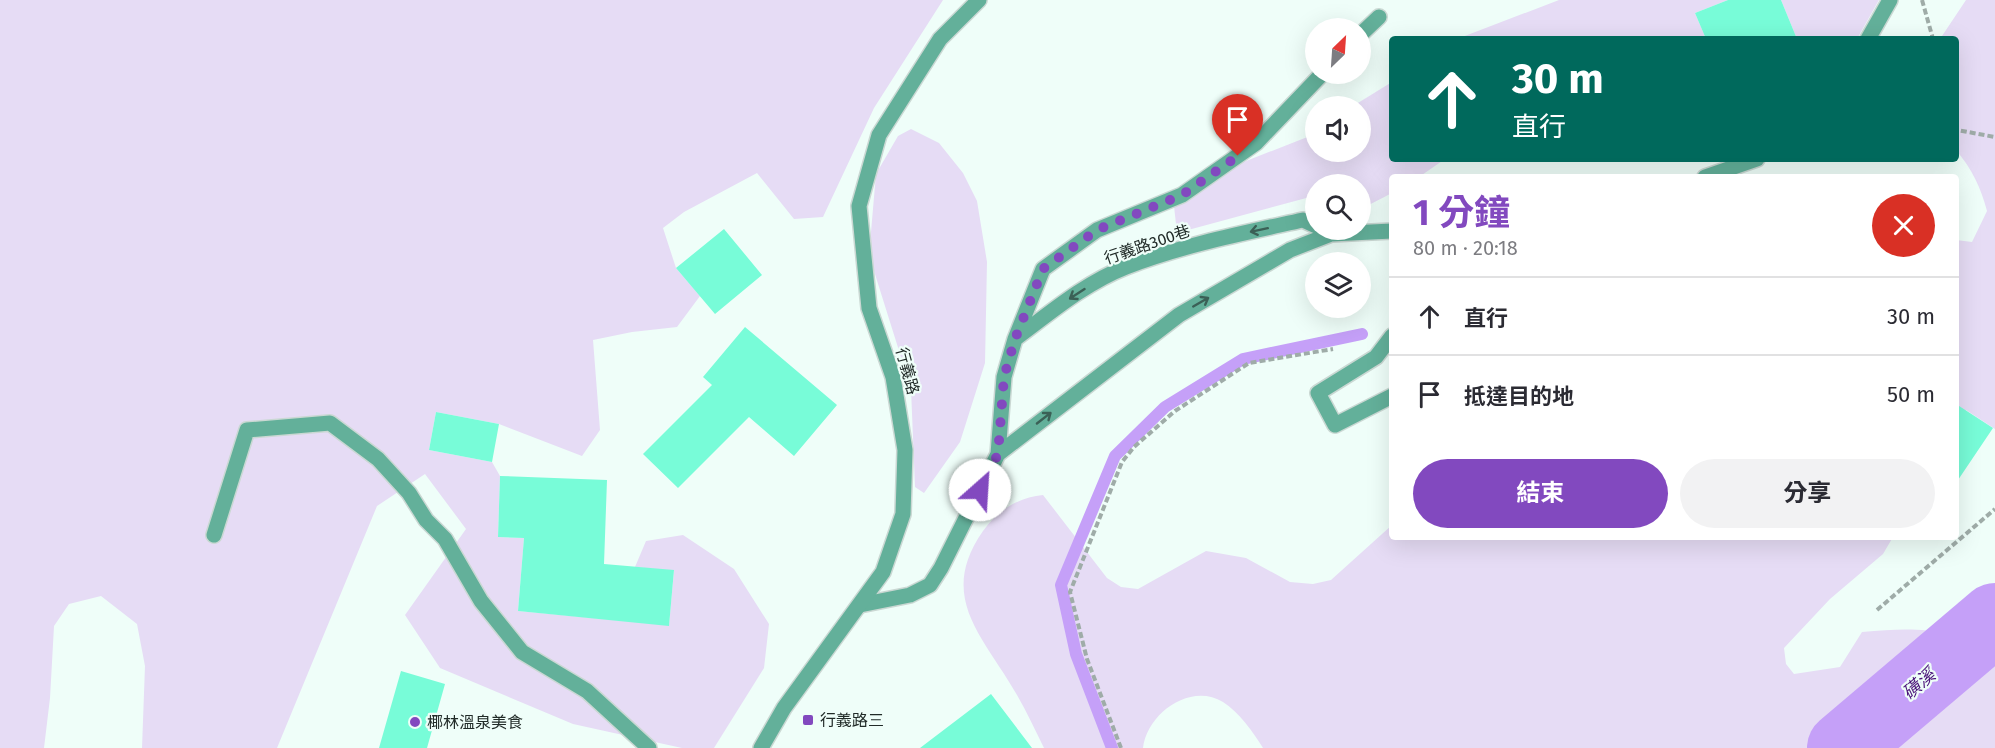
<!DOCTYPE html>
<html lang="zh-TW">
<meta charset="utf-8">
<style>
:root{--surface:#fff;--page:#f2f2f3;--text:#2b2b33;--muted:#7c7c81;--line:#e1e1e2;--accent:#8249bf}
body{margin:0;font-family:"Fira Sans","Noto Sans TC",sans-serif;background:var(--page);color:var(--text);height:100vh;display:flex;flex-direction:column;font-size:22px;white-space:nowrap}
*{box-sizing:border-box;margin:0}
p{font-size:20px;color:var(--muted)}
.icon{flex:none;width:33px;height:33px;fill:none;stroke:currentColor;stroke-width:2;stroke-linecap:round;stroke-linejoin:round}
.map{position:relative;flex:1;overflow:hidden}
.drawer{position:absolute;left:1389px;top:174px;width:570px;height:366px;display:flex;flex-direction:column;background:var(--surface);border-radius:6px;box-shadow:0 6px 24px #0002}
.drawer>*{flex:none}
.hud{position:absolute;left:1389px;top:36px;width:570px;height:126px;border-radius:6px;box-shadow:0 6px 24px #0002;background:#00695c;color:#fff;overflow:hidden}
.needle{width:39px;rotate:25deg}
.controls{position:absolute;left:1305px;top:18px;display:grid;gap:12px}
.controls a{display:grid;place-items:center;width:66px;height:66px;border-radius:50%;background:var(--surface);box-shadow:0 6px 24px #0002;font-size:30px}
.pin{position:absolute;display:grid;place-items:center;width:51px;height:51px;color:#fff;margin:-62px -26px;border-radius:50% 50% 50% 0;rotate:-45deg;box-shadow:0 0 6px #0007}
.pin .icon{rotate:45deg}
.me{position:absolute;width:66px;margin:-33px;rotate:26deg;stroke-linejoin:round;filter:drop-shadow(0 0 4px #0008)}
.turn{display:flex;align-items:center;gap:21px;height:126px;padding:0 24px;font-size:27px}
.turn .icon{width:78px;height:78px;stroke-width:2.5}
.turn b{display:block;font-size:42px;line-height:51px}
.round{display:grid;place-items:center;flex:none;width:63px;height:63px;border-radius:32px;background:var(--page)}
.summary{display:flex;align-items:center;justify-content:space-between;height:102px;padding:0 24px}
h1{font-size:36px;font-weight:700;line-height:45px;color:var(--accent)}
.action{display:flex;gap:12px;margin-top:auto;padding:12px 24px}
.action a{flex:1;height:69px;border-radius:36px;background:var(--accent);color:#fff;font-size:24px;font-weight:700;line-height:69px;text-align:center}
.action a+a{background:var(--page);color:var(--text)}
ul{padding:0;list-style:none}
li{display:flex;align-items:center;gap:18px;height:78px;padding:0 24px;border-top:2px solid var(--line)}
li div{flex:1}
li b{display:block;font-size:22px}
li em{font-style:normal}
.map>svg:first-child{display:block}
.green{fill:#e6dcf5}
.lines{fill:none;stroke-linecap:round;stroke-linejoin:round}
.stream{stroke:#c5a0f8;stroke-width:12}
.river{stroke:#c5a0f8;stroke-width:72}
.building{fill:#78fcd8}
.service-casing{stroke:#cad8d3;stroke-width:18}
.tertiary-casing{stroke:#cad8d3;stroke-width:18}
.path{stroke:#9faca8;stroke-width:4;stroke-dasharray:6 3;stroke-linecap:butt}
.service{stroke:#63b09a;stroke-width:15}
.tertiary{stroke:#63b09a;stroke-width:15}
.oneway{stroke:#3b6056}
.route{stroke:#8249bf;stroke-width:10;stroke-dasharray:0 18}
.poi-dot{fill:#8249bf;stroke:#effef9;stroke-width:2}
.labels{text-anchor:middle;stroke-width:4.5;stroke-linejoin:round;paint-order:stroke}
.street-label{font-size:16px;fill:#212b28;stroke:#effef9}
.poi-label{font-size:16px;fill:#212b28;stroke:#effef9;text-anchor:start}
.water-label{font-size:18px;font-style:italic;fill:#4b147a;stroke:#effef9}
</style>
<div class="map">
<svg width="1995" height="748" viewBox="0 0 1995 748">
<rect width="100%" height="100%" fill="#effef9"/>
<path class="green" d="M0,0h943l-69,108 -51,109 -29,2 -37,-46 -73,39 -21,16 13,40 24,28 -23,31 -45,5 -39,8 7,90 -18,26 -83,-32 -63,-12 -7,38 63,12 8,14 -2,61 26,1 -6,73 151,14 5,-54 -39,-4 11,-26 37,-6 51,34 35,55 -5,44 -50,80h-32l-109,-24 -133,-56 -35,-53 61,-86 -41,-55 -48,32 -100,242h-135l3,-82 -8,-42 -36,-28 -32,8 -15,22 -4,72 -6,50h-44z
M1559,0h169l-33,13 11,26h-249z
M1781,0h98l-22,39h-60z
M1966,0h29v429l-29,-19 -10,15v-185l16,2 15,-31c-6,-23 -15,-42 -31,-61v-111h-16z
M1392,82v77h53l-26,18h-27v16l-31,16 -1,-25h-44l-1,35 -5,-22 -133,36 -3,-27 67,-43 74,-29 1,18h44v-46h-7z
M911,129l28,14 24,30 14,28 10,61 -2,101 -25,79 -36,51 -9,-6 -4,-98 -42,-134 7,-81 22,-38z
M1043,495l64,83 14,9 17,2 68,-38 40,7 44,24 23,2 18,-4 61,-55v12h501l-10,17 -53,45 -46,49 2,16 8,10 46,-7 22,-35c54,-5 82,-4 133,17v99h-732c-10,-16 -24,-36 -40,-46 -33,-20 -76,12 -80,46h-99c-9,-18 -17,-36 -27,-53 -32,-57 -81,-97 -34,-164 14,-20 36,-34 60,-36z"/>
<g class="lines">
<path class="stream" d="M1112,748l-36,-94 -15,-69 54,-129 50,-49 78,-48 119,-25"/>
<path class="river" d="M1843,748l152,-129"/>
</g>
<path class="building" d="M1728,0h53l16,39h-91l-11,-26z
M724,229l38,46 -47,39 -39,-46z
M745,327l92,78 -43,51 -45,-39 -71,71 -35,-34 69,-69 -9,-8z
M1956,404l37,24 -37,55z
M436,412l63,12 -7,38 -63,-12z
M500,476l107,4 -3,84 70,6 -5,56 -151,-15 6,-73 -26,-1z
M401,671l44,13 -18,64h-48z
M991,694l41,54h-112z"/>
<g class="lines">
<g class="service-casing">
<path id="service" d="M1360,35l19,-18
M1868,39l22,-39
M1705,177l52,-18
M1392,336l-16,21 -58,36 17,32 57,-29
M1015,339c35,-26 70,-56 111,-72 57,-22 118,-34 177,-47l13,6
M998,454l181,-139 111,-65 41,-16 61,-3
M214,535l33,-105 83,-7 48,36 31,34 17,27 19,19 36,62 41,51 65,39 62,57
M860,605l50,-10 20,-10 11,-17 57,-114 6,-77 11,-38 28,-70 54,-39 85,-35 74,-52 66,-69"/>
</g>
<g class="tertiary-casing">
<path id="tertiary" d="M761,748l23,-40 99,-136 20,-58 2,-64 -12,-73 -24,-69 -10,-102 20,-71 61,-96 39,-39"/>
</g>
<path class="path" d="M1922,0l11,39
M1956,125l1,5 38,7
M1877,610l118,-101
M1121,748l-34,-89 -17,-67 52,-130 12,-15 41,-36 74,-48 84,-14"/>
<use href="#service" class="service"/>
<use href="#tertiary" class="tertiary"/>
</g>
<defs><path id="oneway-shaft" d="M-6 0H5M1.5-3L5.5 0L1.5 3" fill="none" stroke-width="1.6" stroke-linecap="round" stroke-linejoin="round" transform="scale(1.5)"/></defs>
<g class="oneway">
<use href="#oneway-shaft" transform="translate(1259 230) rotate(168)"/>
<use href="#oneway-shaft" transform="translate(1077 294) rotate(147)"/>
<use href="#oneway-shaft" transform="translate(1201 302) rotate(-30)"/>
<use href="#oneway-shaft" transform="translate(1044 418) rotate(-38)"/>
</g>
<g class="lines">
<path class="route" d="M980,490l18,-36 6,-77 11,-38 28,-70 54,-39 85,-35 56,-39"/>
</g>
<g class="poi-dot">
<rect x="802" y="714" width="12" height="12" rx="3"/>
<circle cx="415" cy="722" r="6"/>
</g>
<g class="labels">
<g class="street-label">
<text transform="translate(1147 244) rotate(-19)" y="6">行義路300巷</text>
<text transform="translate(908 371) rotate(75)" y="6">行義路</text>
</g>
<g class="poi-label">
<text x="820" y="726">行義路三</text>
<text x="427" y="728">椰林溫泉美食</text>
</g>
<g class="water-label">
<text transform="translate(1919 684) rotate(-40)" y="6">磺溪</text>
</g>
</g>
</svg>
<div class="controls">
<a><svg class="needle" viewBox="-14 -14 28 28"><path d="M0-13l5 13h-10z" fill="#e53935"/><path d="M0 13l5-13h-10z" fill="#7c7c81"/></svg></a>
<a><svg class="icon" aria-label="sound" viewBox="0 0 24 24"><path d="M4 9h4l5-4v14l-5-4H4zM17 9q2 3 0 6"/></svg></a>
<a><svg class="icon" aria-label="search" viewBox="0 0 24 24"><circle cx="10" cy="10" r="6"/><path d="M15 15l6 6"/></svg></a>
<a><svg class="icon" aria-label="layers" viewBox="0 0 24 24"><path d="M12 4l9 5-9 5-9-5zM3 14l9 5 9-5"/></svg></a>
</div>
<div class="pin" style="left:1238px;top:156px;background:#d93025"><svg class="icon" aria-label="arrive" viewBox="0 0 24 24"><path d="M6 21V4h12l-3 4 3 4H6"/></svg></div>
<svg class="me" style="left:980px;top:490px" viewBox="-20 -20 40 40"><circle r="19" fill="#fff"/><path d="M0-13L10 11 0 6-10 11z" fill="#8249bf"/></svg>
<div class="hud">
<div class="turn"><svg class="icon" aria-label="ahead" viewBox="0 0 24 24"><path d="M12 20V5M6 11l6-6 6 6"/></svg><div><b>30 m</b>直行</div></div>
</div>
<section class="drawer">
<div class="summary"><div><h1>1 分鐘</h1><p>80 m · 20:18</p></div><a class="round" style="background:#d93025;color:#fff"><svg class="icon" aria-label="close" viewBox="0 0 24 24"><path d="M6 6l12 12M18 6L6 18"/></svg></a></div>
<ul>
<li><svg class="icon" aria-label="ahead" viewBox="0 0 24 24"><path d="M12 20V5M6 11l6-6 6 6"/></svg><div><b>直行</b></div><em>30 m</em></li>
<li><svg class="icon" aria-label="arrive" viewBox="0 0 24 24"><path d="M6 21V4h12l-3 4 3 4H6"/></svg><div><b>抵達目的地</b></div><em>50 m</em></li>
</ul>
<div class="action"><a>結束</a><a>分享</a></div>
</section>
</div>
